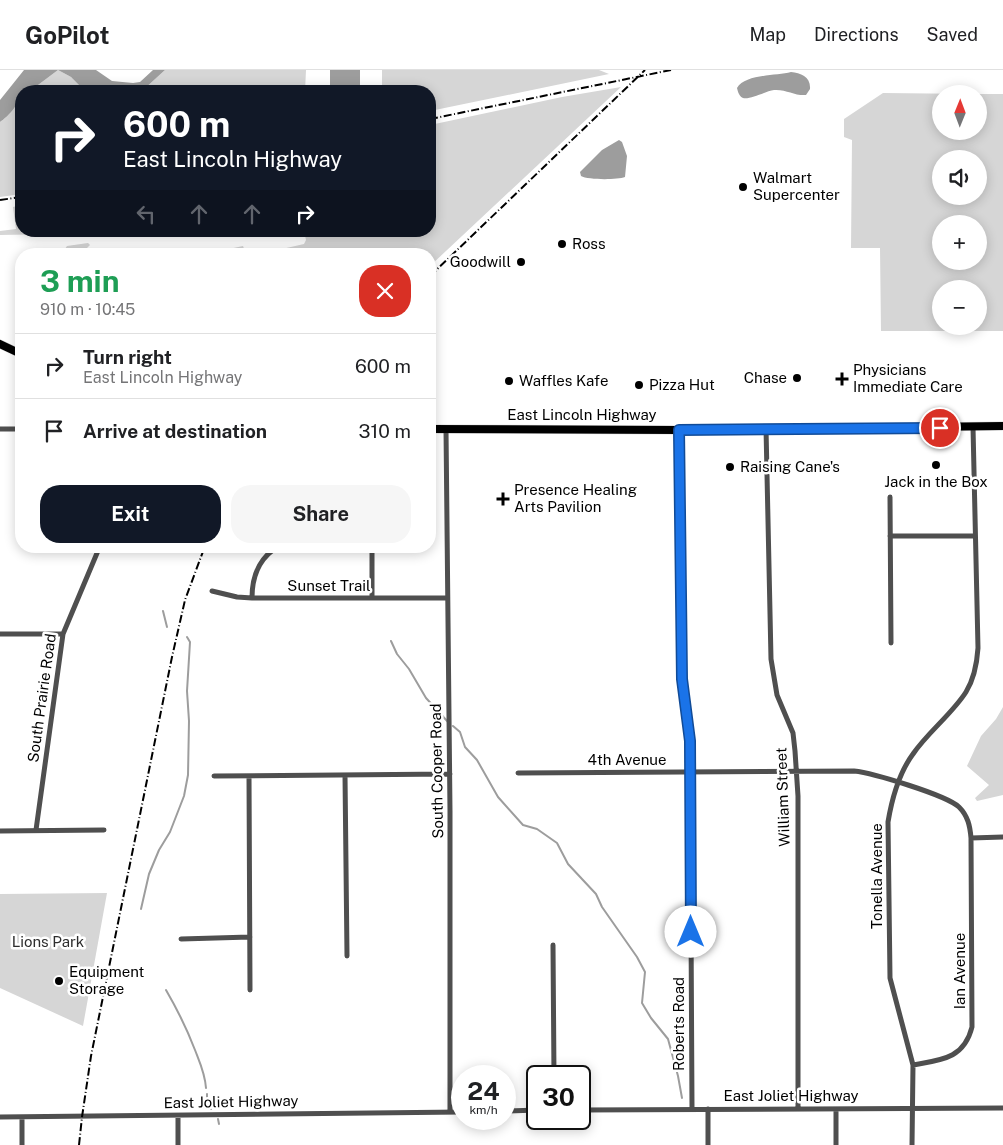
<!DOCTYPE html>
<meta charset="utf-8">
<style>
:root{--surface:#fff;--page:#f6f6f6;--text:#202124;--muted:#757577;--line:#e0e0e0;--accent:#111827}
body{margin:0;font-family:"Public Sans",sans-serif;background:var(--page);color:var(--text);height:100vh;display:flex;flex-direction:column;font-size:19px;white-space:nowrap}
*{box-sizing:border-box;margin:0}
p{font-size:16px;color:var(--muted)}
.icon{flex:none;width:28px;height:28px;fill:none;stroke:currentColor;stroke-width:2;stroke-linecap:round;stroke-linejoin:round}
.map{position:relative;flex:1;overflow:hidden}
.side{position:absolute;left:15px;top:178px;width:421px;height:305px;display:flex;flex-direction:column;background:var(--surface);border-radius:20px;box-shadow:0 2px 12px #0003}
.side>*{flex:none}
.top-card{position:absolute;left:15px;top:15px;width:421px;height:152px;border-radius:20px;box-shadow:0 2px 12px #0003;background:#111827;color:#fff;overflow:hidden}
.needle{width:32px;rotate:1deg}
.controls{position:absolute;left:932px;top:15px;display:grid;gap:10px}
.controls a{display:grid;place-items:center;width:55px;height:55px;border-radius:50%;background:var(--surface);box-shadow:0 2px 12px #0003;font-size:25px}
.speed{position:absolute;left:451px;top:995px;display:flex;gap:10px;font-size:25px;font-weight:700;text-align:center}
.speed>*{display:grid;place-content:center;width:65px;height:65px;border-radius:50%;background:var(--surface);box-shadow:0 2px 12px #0003;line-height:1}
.speed small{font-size:12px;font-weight:400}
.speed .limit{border:2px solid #111;border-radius:8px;background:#fff;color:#111}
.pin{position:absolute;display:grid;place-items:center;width:42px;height:42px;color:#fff;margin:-21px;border:2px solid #fff;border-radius:50%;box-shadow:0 1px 5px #0007}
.me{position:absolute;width:55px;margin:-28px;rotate:0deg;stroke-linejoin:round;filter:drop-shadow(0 0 4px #0008)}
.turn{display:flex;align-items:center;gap:18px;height:105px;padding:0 25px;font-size:22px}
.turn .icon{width:65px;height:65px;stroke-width:2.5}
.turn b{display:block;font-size:35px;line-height:42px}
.lanes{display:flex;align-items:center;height:48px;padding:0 25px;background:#0003;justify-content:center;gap:25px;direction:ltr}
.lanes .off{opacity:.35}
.round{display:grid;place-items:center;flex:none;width:52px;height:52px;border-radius:20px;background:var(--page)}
.overview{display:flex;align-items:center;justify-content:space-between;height:85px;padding:0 25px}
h1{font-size:30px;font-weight:700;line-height:38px;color:#1e9e55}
.cta{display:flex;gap:10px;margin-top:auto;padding:10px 25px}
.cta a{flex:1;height:58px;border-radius:20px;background:var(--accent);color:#fff;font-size:20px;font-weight:700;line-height:58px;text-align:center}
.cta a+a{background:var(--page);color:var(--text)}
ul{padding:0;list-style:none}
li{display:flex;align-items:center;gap:15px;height:65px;padding:0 25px;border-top:1px solid var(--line)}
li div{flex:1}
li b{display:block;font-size:19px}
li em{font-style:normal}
header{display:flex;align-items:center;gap:30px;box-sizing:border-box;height:70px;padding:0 25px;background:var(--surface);border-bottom:1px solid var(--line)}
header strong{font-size:24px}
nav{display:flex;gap:28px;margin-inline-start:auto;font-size:18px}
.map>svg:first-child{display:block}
.green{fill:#d6d6d6;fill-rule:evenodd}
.water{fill:#9d9d9d}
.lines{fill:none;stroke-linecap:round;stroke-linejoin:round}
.stream{stroke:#9d9d9d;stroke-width:2}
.primary-casing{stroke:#dbdbdb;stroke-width:9}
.street{stroke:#4f4f4f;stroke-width:5}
.primary{stroke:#000;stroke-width:8}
.rail{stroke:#000;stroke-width:2;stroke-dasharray:8 2.5 1 2.5;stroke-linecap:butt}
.route-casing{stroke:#114b97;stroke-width:12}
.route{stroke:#1a73e8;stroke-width:9}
.poi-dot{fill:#000;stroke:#fff;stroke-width:2}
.labels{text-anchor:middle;stroke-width:5;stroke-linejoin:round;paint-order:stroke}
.poi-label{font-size:15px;fill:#000;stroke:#fff;text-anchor:start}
.street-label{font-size:15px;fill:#000;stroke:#fff}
.park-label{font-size:15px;fill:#2d2d2d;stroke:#fff}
</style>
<header>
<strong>GoPilot</strong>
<nav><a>Map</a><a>Directions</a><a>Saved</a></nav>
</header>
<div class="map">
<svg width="1003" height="1075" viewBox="0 0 1003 1075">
<rect width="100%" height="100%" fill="#fff"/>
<path class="green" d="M58,0l13,7 14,14h-55z
M165,0h141l-1,21h-163z
M382,0h217l10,4 -179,37v-20h-48z
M621,17l-191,179v-12h-170l44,-10 2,-4 -2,-9h126v-106l132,-28z
M883,23l95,1h-37v37h38v-37h24v237h-122l-1,-83h-29l1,-108 -8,-3v-18zM941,89h38v37h-38zM941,154h38v37h-38zM941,219h38v37h-38z
M21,28v96l-21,3v-75l4,-3z
M21,135v26l70,1 -23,5 -12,-3 -56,1v-4l16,-2 -3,-22z
M88,173l2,2 -4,4 3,5h-18l-1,-6 -5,1 2,-3z
M243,176l3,8h-41z
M1003,637v88l-26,6 -2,-3 14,-13 -22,-19 14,-30 15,-17z
M107,823l-24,133 -83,-38v-94z"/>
<path class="water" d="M24,0h72l16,11 21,2 7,-1 13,-12h12l-23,21h-57l-14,-14 -13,-7 -28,21h-9c0,11 -12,25 -21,31v-22z
M330,0h30v21h-28l-2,-4z
M791,2c10,1 20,5 19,17l-4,6c-11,1 -20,-6 -32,-5 -8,1 -24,10 -31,8 -4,-2 -5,-6 -6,-10 8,-14 39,-12 54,-16z
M619,70l3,2 5,14 -2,21c-8,3 -37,3 -44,-1l-1,-4 22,-22z"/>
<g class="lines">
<path class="stream" d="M75,161v3
M79,181l1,3
M163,541l4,16
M391,571l6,13 12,15 17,29 22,24
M453,656l7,6 5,15 12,13 21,37 25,28 14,4 20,14 11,21 28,30 6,13 35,50 8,15 -3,31 9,15 17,21 10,37 4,22
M141,839l8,-35 10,-24 11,-18 14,-36 4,-21 1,-54 -2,-30 3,-49 -3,-5
M166,920c11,19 21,39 29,60 5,13 10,23 11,38
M207,1024v8l4,7
M218,1049l1,5"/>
<g class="primary-casing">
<path id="primary" d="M0,274l21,10
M430,359l249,1 324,-4"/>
</g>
<path class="street" d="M766,358l5,231 6,36 16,38 2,18 3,45v313
M0,359h21
M446,359l4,382v301
M679,360l3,249 8,62 2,367
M890,427l1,146
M890,466h85
M212,521l25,6 15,1h195
M252,528c0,-19 5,-36 21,-48
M372,528v-49
M0,564h63
M518,703l336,-2c19,2 92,24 105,36 9,9 11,19 12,31l1,189c-8,32 -31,33 -59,38
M345,705l2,181
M214,706l236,-2
M249,706l1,214
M36,760l27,-196 37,-88
M0,761l104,-1
M971,768l32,-1
M181,869l69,-2
M553,875l1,131
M708,1039v36
M836,1039v36
M580,1040l423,-2
M505,1041l33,-1
M178,1046v29
M0,1047l462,-5
M22,1047v28
M912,1075l1,-80 -23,-87 -2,-156c4,-24 11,-49 25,-68 15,-22 39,-40 53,-62 8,-13 11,-29 12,-44l-5,-221"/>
<use href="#primary" class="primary"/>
<path class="rail" d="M430,49l241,-49
M0,130l21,-3
M430,206l215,-206
M79,1075l3,-28 9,-61 81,-399 13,-57 20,-54"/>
</g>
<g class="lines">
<g class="route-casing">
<path id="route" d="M691,862l-1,-191 -8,-62 -3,-249 261,-2"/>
</g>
<use href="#route" class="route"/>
</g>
<g class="poi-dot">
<circle cx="743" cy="117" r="5"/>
<circle cx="562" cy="174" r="5"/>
<circle cx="521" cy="192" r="5"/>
<circle cx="797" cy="308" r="5"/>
<path d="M839.5 301.5h5v5h5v5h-5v5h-5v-5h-5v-5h5z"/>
<circle cx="509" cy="311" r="5"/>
<circle cx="639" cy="315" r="5"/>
<circle cx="936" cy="395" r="5"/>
<circle cx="730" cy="397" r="5"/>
<path d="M500.5 421.5h5v5h5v5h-5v5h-5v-5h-5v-5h5z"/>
<circle cx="59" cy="911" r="5"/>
</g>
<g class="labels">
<g class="poi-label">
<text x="753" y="113">Walmart<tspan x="753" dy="17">Supercenter</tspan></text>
<text x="572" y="179">Ross</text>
<text x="511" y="197" text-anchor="end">Goodwill</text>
<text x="853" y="305">Physicians<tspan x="853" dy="17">Immediate Care</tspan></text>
<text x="787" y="313" text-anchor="end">Chase</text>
<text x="519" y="316">Waffles Kafe</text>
<text x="649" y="320">Pizza Hut</text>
<text x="740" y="402">Raising Cane's</text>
<text x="936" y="417" text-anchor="middle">Jack in the Box</text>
<text x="514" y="425">Presence Healing<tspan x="514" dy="17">Arts Pavilion</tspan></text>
<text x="69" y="907">Equipment<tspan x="69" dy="17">Storage</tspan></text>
</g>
<g class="street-label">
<text x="582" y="350">East Lincoln Highway</text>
<text x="329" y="521">Sunset Trail</text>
<text transform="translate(42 628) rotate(-82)" y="5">South Prairie Road</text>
<text x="627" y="695">4th Avenue</text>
<text transform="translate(437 701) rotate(-91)" y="5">South Cooper Road</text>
<text transform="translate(783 727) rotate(-92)" y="5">William Street</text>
<text transform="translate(877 806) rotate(-90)" y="5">Tonella Avenue</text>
<text transform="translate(960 901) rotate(-90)" y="5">Ian Avenue</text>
<text transform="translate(679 954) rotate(-90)" y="5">Roberts Road</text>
<text x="791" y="1031">East Joliet Highway</text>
<text transform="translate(231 1032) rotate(-1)" y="5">East Joliet Highway</text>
</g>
<g class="park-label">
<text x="48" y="877">Lions Park</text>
</g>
</g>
</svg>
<div class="controls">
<a><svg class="needle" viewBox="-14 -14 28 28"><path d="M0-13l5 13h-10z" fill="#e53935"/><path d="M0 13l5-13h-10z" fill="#757577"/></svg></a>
<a><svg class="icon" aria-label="sound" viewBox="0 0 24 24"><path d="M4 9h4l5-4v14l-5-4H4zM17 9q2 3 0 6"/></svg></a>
<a>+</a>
<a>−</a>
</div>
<div class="speed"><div>24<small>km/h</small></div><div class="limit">30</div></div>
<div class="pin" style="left:940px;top:358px;background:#d93025"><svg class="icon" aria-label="arrive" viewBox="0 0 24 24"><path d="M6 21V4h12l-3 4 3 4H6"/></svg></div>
<svg class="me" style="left:691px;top:862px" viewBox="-20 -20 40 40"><circle r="19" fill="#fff"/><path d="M0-13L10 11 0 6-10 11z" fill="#1a73e8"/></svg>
<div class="top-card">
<div class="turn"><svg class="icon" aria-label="right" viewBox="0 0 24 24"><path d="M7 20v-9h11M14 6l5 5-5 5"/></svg><div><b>600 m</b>East Lincoln Highway</div></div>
<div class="lanes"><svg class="icon off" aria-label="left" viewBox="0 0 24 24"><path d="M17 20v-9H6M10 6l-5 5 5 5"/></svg><svg class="icon off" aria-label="ahead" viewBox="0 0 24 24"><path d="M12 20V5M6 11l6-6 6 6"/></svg><svg class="icon off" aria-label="ahead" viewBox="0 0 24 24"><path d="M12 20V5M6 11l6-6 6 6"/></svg><svg class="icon" aria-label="right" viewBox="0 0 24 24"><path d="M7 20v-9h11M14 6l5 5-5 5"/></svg></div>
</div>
<section class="side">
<div class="overview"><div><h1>3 min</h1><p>910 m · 10:45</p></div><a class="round" style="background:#d93025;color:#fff"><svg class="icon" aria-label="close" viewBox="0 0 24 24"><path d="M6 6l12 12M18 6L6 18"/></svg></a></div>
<ul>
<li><svg class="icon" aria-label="right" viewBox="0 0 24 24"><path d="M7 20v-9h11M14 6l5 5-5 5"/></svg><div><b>Turn right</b><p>East Lincoln Highway</p></div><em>600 m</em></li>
<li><svg class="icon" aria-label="arrive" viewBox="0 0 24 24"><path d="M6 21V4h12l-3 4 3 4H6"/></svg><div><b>Arrive at destination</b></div><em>310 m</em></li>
</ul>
<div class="cta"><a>Exit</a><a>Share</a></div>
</section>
</div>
